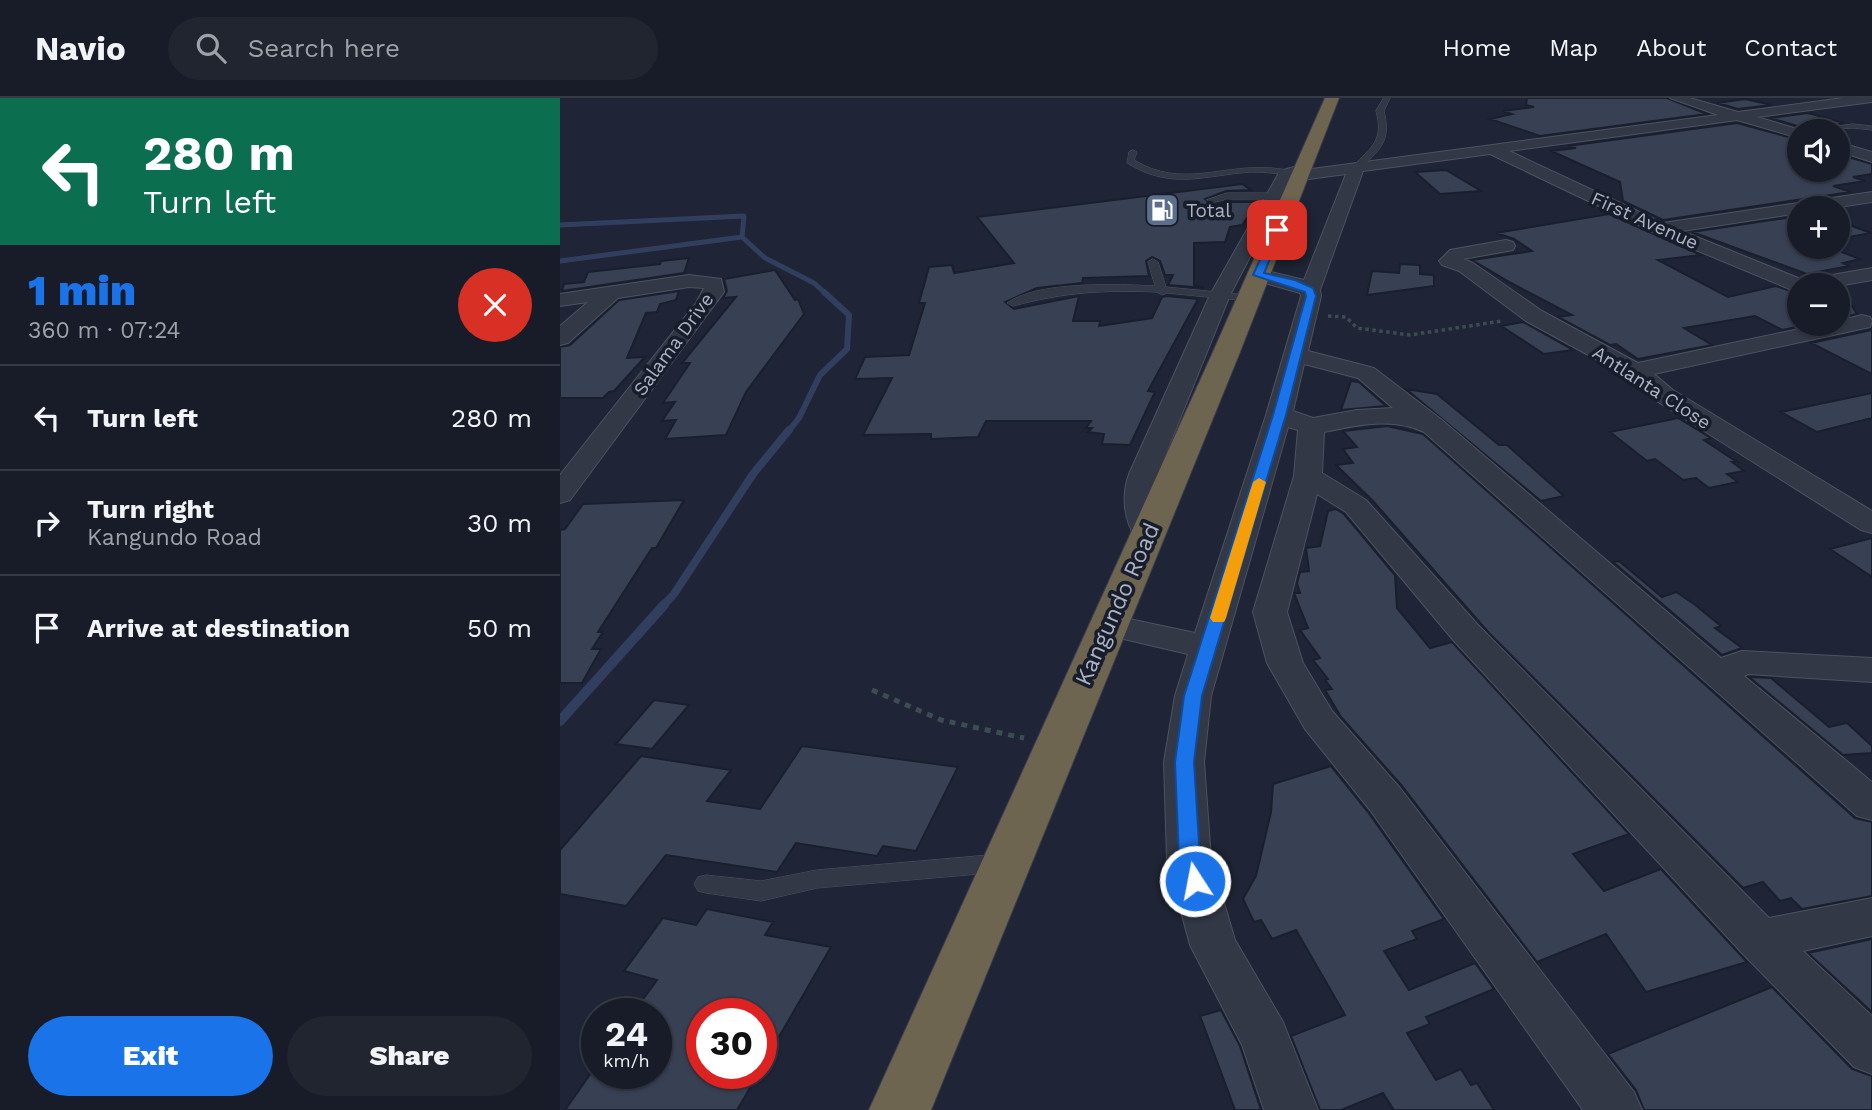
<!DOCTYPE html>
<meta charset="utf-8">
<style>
:root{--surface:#171c28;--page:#202530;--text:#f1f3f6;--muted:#9ea1a8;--line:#363a45;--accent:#1a73e8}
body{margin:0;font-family:"Work Sans",sans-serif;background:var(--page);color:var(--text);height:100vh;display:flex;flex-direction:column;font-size:26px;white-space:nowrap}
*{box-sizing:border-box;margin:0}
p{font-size:23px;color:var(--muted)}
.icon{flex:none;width:38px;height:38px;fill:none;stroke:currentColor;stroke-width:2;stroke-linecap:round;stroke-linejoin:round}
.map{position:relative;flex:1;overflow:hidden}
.sheet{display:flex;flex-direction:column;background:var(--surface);width:560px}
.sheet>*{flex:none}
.top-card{background:#0b6e4f;color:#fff;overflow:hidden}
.controls{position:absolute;left:1227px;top:21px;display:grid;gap:14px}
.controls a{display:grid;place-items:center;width:63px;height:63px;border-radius:50%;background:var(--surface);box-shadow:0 2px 5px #0004,0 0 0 2px var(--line);font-size:35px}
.speed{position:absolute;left:21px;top:900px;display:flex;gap:14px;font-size:35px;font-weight:700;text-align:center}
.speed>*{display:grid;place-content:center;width:91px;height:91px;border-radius:50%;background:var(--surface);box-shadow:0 2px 5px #0004,0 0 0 2px var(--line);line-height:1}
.speed small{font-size:18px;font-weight:400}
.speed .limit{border:10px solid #d22;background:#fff;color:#111}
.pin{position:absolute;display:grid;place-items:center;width:60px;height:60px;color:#fff;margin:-30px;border-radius:14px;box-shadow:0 4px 10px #0006}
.me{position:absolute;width:77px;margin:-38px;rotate:349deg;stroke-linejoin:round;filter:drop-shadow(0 0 5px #0008)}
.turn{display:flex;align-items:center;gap:24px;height:147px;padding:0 28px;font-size:32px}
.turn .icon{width:91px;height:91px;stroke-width:2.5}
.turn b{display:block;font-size:49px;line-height:60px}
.round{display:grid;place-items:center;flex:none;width:74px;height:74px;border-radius:37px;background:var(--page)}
.head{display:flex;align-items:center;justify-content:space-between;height:119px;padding:0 28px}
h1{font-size:42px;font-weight:800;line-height:52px;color:var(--accent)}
.cta{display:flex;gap:14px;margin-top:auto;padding:14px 28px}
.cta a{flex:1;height:80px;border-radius:42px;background:var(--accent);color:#fff;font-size:28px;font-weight:800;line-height:80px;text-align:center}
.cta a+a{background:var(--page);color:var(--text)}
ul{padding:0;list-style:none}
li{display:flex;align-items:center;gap:21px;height:105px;padding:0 28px;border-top:2px solid var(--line)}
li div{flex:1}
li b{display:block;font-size:26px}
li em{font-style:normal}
header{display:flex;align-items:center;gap:42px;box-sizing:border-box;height:98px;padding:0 35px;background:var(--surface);border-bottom:2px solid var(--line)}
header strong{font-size:33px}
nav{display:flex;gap:38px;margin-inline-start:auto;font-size:24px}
.search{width:490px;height:63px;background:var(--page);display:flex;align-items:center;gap:18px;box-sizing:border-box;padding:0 24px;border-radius:38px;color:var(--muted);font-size:26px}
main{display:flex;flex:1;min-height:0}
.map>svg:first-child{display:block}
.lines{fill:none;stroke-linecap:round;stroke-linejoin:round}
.stream-far3{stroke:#323e5e;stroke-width:5}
.stream-far2{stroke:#323e5e;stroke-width:6}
.stream-far1{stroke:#323e5e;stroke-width:8}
.stream{stroke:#323e5e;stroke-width:10}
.building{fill:#384054;stroke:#1a1f2d;stroke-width:2}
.lane-casing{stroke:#4d5262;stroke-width:1}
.street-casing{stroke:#4d5262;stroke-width:2}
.highway-casing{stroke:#3a3f4e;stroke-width:2}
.path-far1{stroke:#3b4d51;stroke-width:3.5;stroke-dasharray:3.5 3.5;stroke-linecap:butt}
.path{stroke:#3b4d51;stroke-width:5;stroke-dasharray:6 6;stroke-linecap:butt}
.lane{fill:#323846;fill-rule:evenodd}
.street{fill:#323846;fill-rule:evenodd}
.highway{fill:#6d654f;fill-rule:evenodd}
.route{fill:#1a73e8;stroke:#114b97;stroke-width:2}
.slow{fill:#f59e0b}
.labels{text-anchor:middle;stroke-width:7;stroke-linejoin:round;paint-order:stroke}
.far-poi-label{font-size:19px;fill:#acb2c4;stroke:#181d2b;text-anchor:start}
.far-street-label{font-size:19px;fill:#acb2c4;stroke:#181d2b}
.street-label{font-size:23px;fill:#acb2c4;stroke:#181d2b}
</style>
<header>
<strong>Navio</strong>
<div class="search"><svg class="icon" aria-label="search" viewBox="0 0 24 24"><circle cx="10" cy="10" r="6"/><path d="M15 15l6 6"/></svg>Search here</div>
<nav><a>Home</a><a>Map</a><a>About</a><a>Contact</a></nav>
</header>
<main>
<section class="sheet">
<div class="top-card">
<div class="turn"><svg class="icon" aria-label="left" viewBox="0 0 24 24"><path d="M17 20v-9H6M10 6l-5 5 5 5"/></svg><div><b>280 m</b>Turn left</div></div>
</div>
<div class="head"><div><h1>1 min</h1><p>360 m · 07:24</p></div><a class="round" style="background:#d93025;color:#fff"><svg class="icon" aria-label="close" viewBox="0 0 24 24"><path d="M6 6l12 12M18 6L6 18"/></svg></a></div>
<ul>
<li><svg class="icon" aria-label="left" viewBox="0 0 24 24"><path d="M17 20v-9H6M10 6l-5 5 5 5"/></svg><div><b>Turn left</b></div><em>280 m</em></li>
<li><svg class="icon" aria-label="right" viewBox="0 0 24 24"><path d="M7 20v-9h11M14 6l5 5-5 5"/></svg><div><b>Turn right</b><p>Kangundo Road</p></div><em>30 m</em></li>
<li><svg class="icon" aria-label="arrive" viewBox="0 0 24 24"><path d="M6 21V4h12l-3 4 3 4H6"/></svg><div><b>Arrive at destination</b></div><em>50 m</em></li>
</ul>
<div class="cta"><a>Exit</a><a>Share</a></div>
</section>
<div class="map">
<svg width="1312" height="1012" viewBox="0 0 1312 1012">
<rect width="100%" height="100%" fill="#1f2536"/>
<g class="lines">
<path class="stream-far3" d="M0,127l184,-9 -2,21 23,21 49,25 12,11
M0,163l182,-24"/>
<path class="stream-far2" d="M228,334l11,-14 21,-43 27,-26 2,-34 -25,-23"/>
<path class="stream-far1" d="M102,509l12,-13 79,-120 36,-44"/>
<path class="stream" d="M0,623l104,-116"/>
</g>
<path class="building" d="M967,0h140l40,16 -167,22 -50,-17 22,-5 -9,-3 31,-4 -8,-2z
M1185,1l27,6 -34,4 -21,-6z
M1248,15l36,10 -40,5 -34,-10z
M1177,25l62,17v30h39v-16l34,10v10l-19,3 12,4 -32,5 18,6 -188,28 -40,-19 -3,-19 -69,-31 25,-3 -8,-2z
M886,72l35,21 -41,3 -25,-22z
M682,86l9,6 -25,1 -21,8 7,7 15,-4h31l-16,23 -12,2 -5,15 -31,1v42l10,3 -36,-3 5,-10h-8l-5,-14 -8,-4 -6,4 3,15 -66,2 -1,5 -45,5 -32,14 9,7 65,-13 -6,25h27l-1,5 53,-8 10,-21 5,-1 31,3 -50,92 7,1 -25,53 -28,-1 2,-10 -16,-2 4,-4h-6l5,-7h-105l-8,16 -47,2v-5l-68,1 29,-57 -37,1 10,-22 44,-2 16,-52h-6l10,-36 23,-2 2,8 60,-10 -37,-46z
M1049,116l92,41 -43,5 70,37 48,-11 23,8v30h12l-29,6 -27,-14 -71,12 28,17 -74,14 -22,-15 -6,1 -52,-28 14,-2 -61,-32 -39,-23 60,-9 -18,-12 -18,-6z
M1239,118v31h39v-3l4,2 -11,2 29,11 -17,4 6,3 -42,8 -115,-42z
M1278,123l33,12 -33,6z
M129,160l-5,15 -122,18 2,-7 20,-2 4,-10 72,-8 1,-3z
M840,166l20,1v9l14,1v11l-67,9 5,-24 27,2z
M215,172l20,30 3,-1 6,15 -58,78 -20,43 -61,4 11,-19 -14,1 13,-19 -12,1 27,-40h-8l54,-66 -13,1 4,-7 -3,-12z
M1281,190l16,26 -19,4v-29z
M119,193l-3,9 -16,4 -3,8 -11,1 -19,45 18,-1 -31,34 -5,1 -6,6h-43v-51l10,-2 49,-45z
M963,224l2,1 48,27 -29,4 -43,-28z
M1312,230v46l-61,-31 60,-13z
M791,283l8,1 27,24 -45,4z
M846,291l31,5 62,51h8l57,51 -23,5z
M1312,295v25l-55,14 -36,-20z
M1118,320l33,20 -7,2 33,22h-5l12,9 -17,3 11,8 -29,6 -13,-10 -13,2 -28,-21 -8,2 -37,-29z
M827,328l36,8 432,384 17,4v74l-70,13 -11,-11 -11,3 -17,-19 -20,6 -254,-255 -116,-132 -37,-36 17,-2 -10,-14 14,-2 -14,-16z
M124,402l-28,48h-4l-54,84h5l-11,17h9l-19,34h-22v-153l5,-1 18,-25z
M776,411l8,5 51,61 2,33 33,40 22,-6 177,192 -56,20 31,37 57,-22 86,93 -101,30 -40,-58 -69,28 -135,-176 -61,-69 -16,-27 7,-1 -7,-9 3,-1 -15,-19 7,-2 -20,-28 8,-2 -14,-35h6l-3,-10 3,-11 9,-1 -3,-23 14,-2 8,-35z
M1312,440v39l-42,-28z
M1059,463l43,36 14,-5 18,12 27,22 -6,2 27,20 -20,7 -109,-93z
M1189,579l22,1 58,49 18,-4 25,23v7l-29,2z
M94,602l35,5 -37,44 -36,-5z
M242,648l156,21 -42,84 -33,-5 -6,10 -81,-13 -19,29 -111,-17 -40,51 -66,-12v-44l81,-94 90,14 -24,31 53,8z
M771,668l37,46 76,107 -32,12 5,8 -33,12 25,39 66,-27 19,26 -68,28 4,7 -23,9 29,47 25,-11 10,16 6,-2 17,27h-100l-11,-17 -42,17h-21l-29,-74 54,-21 -49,-85 -24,9 -11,-19 -7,2 -11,-23 13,-23 15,-64 2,-28z
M147,811l66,13 -8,13 66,12 -70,121v-55h-59v60h57l-22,37h-172l26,-37h65v-60h-23l24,-33 -33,-9 39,-53 33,7z
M1312,841v73l-64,-59z
M1212,889l80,82 20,7v34h-228l-8,-20 -28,-36z
M661,912l19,36 21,64h-26l-35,-94z"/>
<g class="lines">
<g class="lane-casing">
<path id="lane" d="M824,0h6l-6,13c8,31 -5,39 -25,59h-6v-4c19,-19 31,-26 23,-55z
M1293,26l19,2v4l-19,-2 -50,3z
M573,52l4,2 -3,8c48,29 87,4 138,8 7,1 14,1 20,4l-4,3c-13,-2 -26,-3 -38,-3 -48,4 -79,18 -123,-9l2,-11z
M667,95h46l4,3 -4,3h-46l-16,4 -4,-3z
M593,161l5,3 8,25 82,8 6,3 -6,3 -81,-8 -5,2 -5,-3c-54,-2 -92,0 -144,14l-6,-3c30,-22 111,-19 148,-17l-7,-24z
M442,756l8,3 3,6 -3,6 -8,3 -185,16 -56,13 -55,-8 -8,-2 -4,-7 4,-7 8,-2 55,6 56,-11z"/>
</g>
<g class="street-casing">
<path id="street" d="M1110,0h20l48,14 105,-14h29v4l-115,15 47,14h-5v7l-62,-18 -228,31 154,72 209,-31v10l-40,6h-33v5l-117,18 121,49 69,-12v12l-34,6 -39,-1v7l-7,-2 -137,-57 -165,-79 -127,17 -43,119 1,6 -13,55 66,17 68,52 279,238 21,-7 130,7v24l-124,-8 -4,2 128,106v38l-15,-4 -433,-384c-32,-15 -67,-7 -100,0l-2,41 44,27 112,125 291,293 103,-20v38l-69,15 69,65v58l-18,-7 -111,-113 -289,-313 -108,-129 -29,-18 -30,118 16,51 29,48 68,77 234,304 8,18h-59l-213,-300 -65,-81 -38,-66 -14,-51 41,-136 4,-46 -10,-3 -77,269 -7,66 7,97 24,81 48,82 35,88h-54l-22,-65 -52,-100 -23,-86 -3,-97 11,-66 13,-42 -94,-22 -5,-7 5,-7 12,-4 89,19 71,-218 35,-119 -1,-3 -49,-14 -3,-4 3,-4 7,-2 46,11 42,-106 -45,6 -9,-3 -62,118 -76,188 -1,18 10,33 -4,6 -11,3 -11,-3c-13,-19 -16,-44 -8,-66l81,-179 70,-124 24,-7 8,5 406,-54zM744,266l54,14 35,30 -36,2 -44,8 -20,-7z
M1278,44l34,10v10l-34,-11z
M946,142l7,2 2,4 -2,4 -50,9 10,4 69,48 96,52 185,-39h15v-3l24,-6 8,2 2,4 -2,6 -216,47 19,16 199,121v22l-11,-3 -206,-130 -28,-24 -101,-55 -67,-50 -17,-6 -3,-4 11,-11z
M129,177l32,4 3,13 -154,208 -10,3v-28l136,-172 8,-15 -15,-1 -71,11 -50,45 -8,2v-19l28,-24 -28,4v-12z"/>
</g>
<g class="highway-casing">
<path id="highway" d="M765,0h14l-99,254 -309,758h-62l344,-758z"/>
</g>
<path class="path-far1" d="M768,218l18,1 11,11 53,7 92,-14"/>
<path class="path" d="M312,592l69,30 83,18"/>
<use href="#lane" class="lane"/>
<use href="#street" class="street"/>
<use href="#highway" class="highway"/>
</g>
<path class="route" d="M714,131l8,1 -18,43 31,7 18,8 3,8 -30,119 -84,281 -8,66 6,97 6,22 -3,6 -8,2 -7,-2 -9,-28 -4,-97 9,-66 89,-281 33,-119 -1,-4 -52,-17z"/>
<path class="slow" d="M699,380l7,4 -40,136 -2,4h-11l-3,-4 43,-136z"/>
<defs>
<g id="fuel-square" transform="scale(1.75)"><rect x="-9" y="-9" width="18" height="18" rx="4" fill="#5c6f8a" stroke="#181d2b"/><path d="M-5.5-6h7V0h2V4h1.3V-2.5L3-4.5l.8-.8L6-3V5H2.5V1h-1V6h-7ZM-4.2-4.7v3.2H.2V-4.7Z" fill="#fff"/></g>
</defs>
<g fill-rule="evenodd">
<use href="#fuel-square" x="602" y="112"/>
</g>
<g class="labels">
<g class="far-poi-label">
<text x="626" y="119">Total</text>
</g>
<g class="far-street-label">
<text transform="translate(1085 122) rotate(24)" y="7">First Avenue</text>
<text transform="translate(113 246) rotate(-54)" y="7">Salama Drive</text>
<text transform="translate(1092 289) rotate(33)" y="7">Antlanta Close</text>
</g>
<g class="street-label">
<text transform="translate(557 506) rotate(-66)" y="8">Kangundo Road</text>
</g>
</g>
</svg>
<div class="controls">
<a><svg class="icon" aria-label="sound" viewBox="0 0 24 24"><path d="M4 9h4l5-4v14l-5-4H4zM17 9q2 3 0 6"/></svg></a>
<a>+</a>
<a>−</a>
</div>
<div class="speed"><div>24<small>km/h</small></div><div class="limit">30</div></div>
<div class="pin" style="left:717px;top:132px;background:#d93025"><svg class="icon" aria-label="arrive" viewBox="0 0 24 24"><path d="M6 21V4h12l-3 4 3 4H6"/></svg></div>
<svg class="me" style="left:635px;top:783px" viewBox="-20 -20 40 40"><circle r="17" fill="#1a73e8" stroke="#fff" stroke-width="3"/><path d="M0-11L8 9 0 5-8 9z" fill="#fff"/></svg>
</div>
</main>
